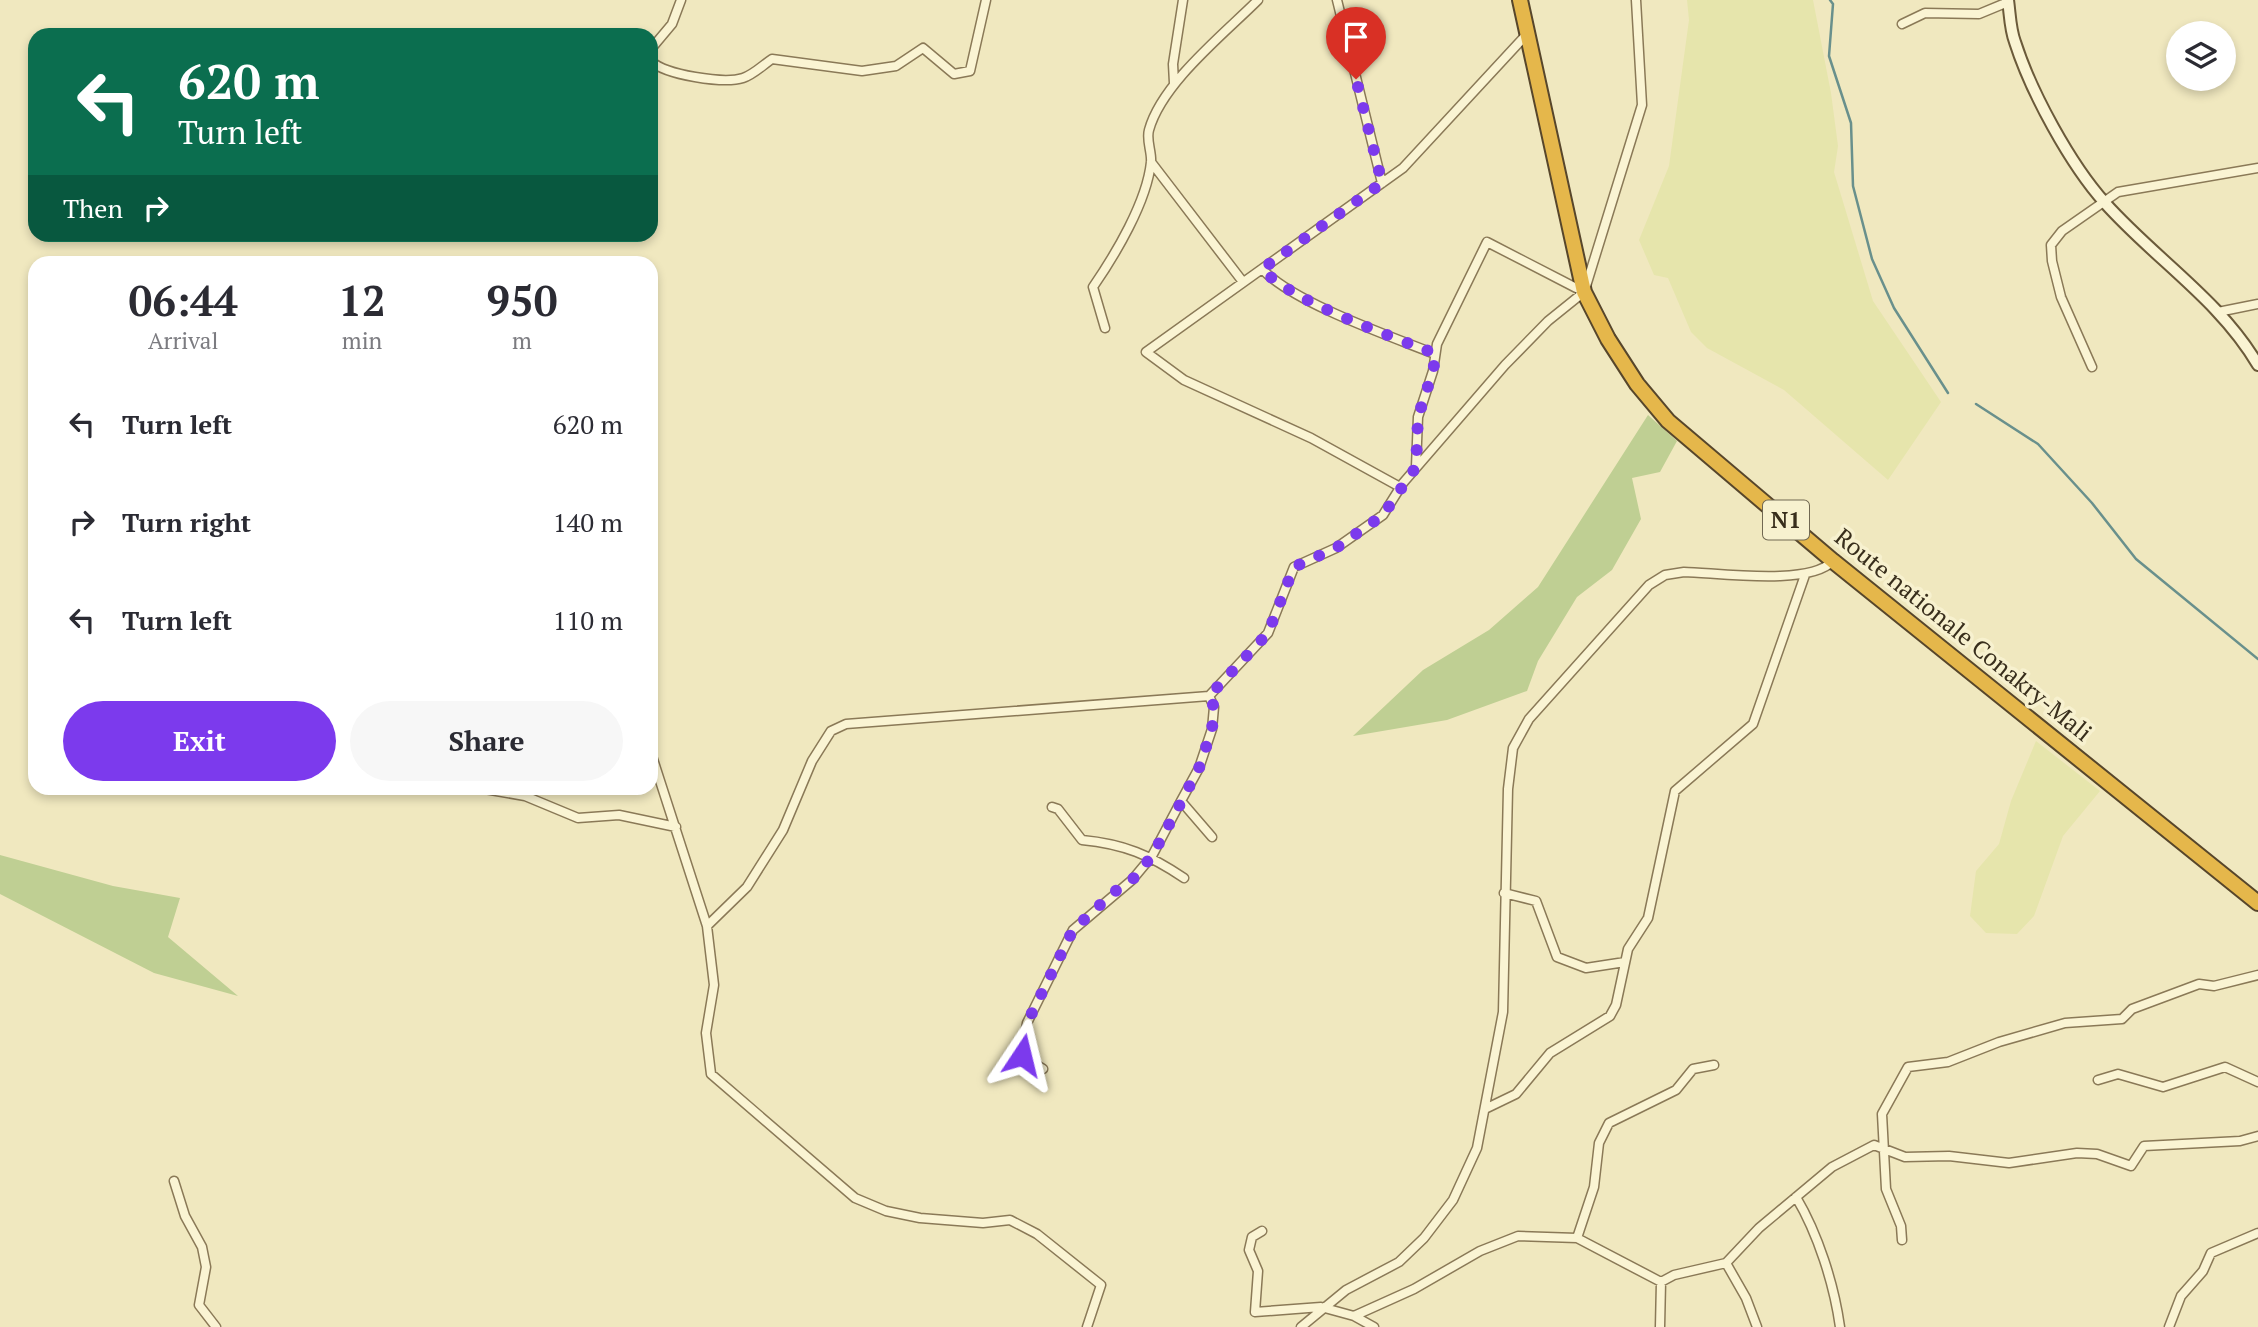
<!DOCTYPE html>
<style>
:root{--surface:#fff;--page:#f7f7f7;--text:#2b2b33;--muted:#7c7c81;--accent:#7c3aed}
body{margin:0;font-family:"PT Serif",serif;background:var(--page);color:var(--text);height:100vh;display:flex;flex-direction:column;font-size:26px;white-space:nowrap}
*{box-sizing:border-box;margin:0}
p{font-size:23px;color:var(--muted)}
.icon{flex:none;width:38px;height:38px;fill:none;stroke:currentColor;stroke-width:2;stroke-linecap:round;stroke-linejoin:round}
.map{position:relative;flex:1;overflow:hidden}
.details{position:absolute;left:28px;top:256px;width:630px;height:539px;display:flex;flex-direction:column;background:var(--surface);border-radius:21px;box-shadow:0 4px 10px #0003}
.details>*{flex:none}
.hud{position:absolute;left:28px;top:28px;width:630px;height:214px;border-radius:21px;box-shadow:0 4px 10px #0003;background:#0b6e4f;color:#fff;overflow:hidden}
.tools{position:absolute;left:2166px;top:21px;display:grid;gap:14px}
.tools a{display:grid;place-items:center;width:70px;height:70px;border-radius:50%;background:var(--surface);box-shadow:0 4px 10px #0003;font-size:35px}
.pin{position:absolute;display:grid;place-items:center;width:60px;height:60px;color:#fff;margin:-72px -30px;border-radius:50% 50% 50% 0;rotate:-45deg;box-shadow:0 0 7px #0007}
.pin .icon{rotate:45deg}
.me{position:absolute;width:77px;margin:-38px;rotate:10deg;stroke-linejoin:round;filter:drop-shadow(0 0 5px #0008)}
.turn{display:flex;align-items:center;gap:24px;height:147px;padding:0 35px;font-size:32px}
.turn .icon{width:91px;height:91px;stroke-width:2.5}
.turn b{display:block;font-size:49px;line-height:60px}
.then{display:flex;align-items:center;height:66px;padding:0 35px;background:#0003;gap:14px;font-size:26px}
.eta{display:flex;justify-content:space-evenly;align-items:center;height:119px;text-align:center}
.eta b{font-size:42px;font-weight:800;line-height:49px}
.button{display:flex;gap:14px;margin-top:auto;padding:14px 35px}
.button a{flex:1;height:80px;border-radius:42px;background:var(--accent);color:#fff;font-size:28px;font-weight:800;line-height:80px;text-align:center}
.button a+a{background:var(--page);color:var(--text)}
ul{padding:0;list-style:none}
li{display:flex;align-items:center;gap:21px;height:98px;padding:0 35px}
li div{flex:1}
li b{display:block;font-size:26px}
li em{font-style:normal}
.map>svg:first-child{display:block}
.farmland{fill:#e6e5ac}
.green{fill:#bfcf93}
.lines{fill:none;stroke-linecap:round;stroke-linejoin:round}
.stream{stroke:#69908c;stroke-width:2.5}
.street-casing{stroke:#8a7957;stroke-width:11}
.secondary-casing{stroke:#6b5a3a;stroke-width:14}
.highway-casing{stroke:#57462b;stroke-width:18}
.street{stroke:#faf4d3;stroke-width:8}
.secondary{stroke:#faf4d3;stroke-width:10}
.highway{stroke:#e5b74b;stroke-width:14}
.route{stroke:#7c3aed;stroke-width:12;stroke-dasharray:0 21.6}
.labels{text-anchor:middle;stroke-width:7;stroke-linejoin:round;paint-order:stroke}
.shield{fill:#f7f1cf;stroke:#716852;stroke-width:2}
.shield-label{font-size:23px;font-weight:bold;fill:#382e1c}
.street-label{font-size:24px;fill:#382e1c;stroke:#f7f1cf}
</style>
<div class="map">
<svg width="2258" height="1327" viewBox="0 0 2258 1327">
<rect width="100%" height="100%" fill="#f0e8bf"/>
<path class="farmland" d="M1687,0h126l18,93 7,53 -4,26 39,129 68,101 -53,78 -104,-90 -77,-42 -16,-16 -23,-54 -14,-3 -15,-35 30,-74 20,-146z
M2036,741l64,50 -37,45 -29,80 -17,18 -31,-1 -16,-17 6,-45 23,-27 12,-43z"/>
<path class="green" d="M1648,415l29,26 -17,31 -28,6 9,41 -29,51 -35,27 -39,64 -11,30 -80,29 -94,16 70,-66 66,-40 49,-43z
M0,855l113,31 67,12 -12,39 70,59 -84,-23 -154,-79z"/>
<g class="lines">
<path class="stream" d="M1830,0l3,4 -4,52 22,67 2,63 19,73 22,49 54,85
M1976,404l62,40 54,59 44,56 122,100"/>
<g class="street-casing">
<path id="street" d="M1337,0l45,183
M1902,24l23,-11 54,1 29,-12
M651,49l21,-25 9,-24
M651,61c14,14 73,23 92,17 10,-3 20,-13 29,-19l90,12 34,-5 27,-18 31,26 16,-3 16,-71
M1174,83l-1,-19 10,-64
M1151,162l92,120
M1262,269c32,34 128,67 173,85
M1586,286l56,-181 -6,-105
M2218,312l40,-8
M1105,328l-12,-41c22,-32 54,-85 58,-125 1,-10 -5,-22 -2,-32 13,-47 75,-96 109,-130
M2092,367l-31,-70 -9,-36 -1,-16 11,-14 56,-39 140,-24
M1400,487l-89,-49 -127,-58 -38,-28 257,-184 124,-134
M651,753l56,173 40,-39 36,-57 29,-69 19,-30 15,-7 363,-28 59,-63 26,-66 42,-19 47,-33 20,-32 102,-118 43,-44 36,-29 -97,-50 -50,102 -4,27 -15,46 -2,50
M479,788l46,8 53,22 41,-3 57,12
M1181,801l31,36
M1052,807l6,2 24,31c42,4 68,15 102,38
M1504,893l32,8 21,56 29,11 39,-6
M707,926l7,59 -8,48 5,41 144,124 31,13 34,7 63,5 27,-3 27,14 64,51 -14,42
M1043,1069l-21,-13 5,-33 46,-93 59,-50 20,-24 29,-55 18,-33 13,-39 2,-22 -5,-11
M2098,1080l20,-6 45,13 62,-20 33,15
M1487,1108l29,-14 34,-41 60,-37 6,-11 12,-56 20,-31 27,-127 78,-67 52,-149
M174,1181l11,35 17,31 4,20 -7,38 17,22
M1796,1197c22,37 38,87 44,130
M1262,1231l-10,6 -3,13 9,21 -3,41 66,-5 33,9 60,-27 66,-38 38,-15 59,2 84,44 13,-7 52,-12 33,-35 73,-61 42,-22 31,12 44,-1 60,7 68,-10 20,1 34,12 13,-20 96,-5 18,-5
M1577,1238l17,-51 5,-44 10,-20 67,-33 17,-21 21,-4
M1902,1240l-1,-14 -15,-37 -4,-75 26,-47 40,-5 51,-20 66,-19 57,-4 10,-10 67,-25 15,2 44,-11
M1726,1263l20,35 11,29
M1354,1316l20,11
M1301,1327l45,-37 53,-28 25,-24 29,-38 24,-52 26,-136 5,-223 5,-41 16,-29 120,-134 16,-10 19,-3c36,1 125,14 149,-11
M1660,1327l1,-45
M2169,1327l12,-31 22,-25 8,-18 47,-20"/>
</g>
<g class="secondary-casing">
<path id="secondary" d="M2008,0c2,14 2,29 7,42 16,50 55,122 90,161 50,56 115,97 153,162"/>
</g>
<g class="highway-casing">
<path id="highway" d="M1520,0l64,292 24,47 29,45 31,37 165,140 425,342"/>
</g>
<use href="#street" class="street"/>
<use href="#secondary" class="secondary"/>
<use href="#highway" class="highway"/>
</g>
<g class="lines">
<path class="route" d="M1022,1055l5,-32 46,-93 41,-38 18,-12 20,-24 26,-48 21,-40 13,-39 2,-22 -5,-11 59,-63 26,-66 42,-19 47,-33 33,-48 2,-50 15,-46 3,-17c-47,-19 -142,-51 -174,-85l120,-86 -26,-104"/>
</g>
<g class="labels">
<rect class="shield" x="1763" y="500.5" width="46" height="39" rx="5"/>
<g class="shield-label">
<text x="1786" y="528">N1</text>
</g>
<g class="street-label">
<text transform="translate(1963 635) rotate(39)" y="8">Route nationale Conakry-Mali</text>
</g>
</g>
</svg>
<div class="tools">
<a><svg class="icon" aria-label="layers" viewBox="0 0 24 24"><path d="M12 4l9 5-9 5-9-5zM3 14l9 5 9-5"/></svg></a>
</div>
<div class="pin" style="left:1356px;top:79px;background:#d93025"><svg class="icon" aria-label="arrive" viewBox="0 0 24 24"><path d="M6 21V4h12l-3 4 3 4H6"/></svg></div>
<svg class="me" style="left:1022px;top:1055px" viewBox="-20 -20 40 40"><path d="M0-17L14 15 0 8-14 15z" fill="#7c3aed" stroke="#fff" stroke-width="4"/></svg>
<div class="hud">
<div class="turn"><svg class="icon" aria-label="left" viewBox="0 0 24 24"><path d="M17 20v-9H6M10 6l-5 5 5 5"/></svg><div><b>620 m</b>Turn left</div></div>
<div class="then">Then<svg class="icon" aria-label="right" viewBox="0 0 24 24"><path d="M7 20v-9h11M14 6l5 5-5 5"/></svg></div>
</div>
<section class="details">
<div class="eta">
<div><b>06:44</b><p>Arrival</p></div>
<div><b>12</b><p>min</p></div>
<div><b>950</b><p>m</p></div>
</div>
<ul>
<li><svg class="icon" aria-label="left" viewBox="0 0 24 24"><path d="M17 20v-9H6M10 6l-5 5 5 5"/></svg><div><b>Turn left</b></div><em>620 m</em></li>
<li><svg class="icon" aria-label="right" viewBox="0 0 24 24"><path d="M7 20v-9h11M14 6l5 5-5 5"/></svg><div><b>Turn right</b></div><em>140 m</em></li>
<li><svg class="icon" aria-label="left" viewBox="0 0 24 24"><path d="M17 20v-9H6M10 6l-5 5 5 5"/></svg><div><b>Turn left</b></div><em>110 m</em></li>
</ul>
<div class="button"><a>Exit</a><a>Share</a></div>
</section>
</div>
